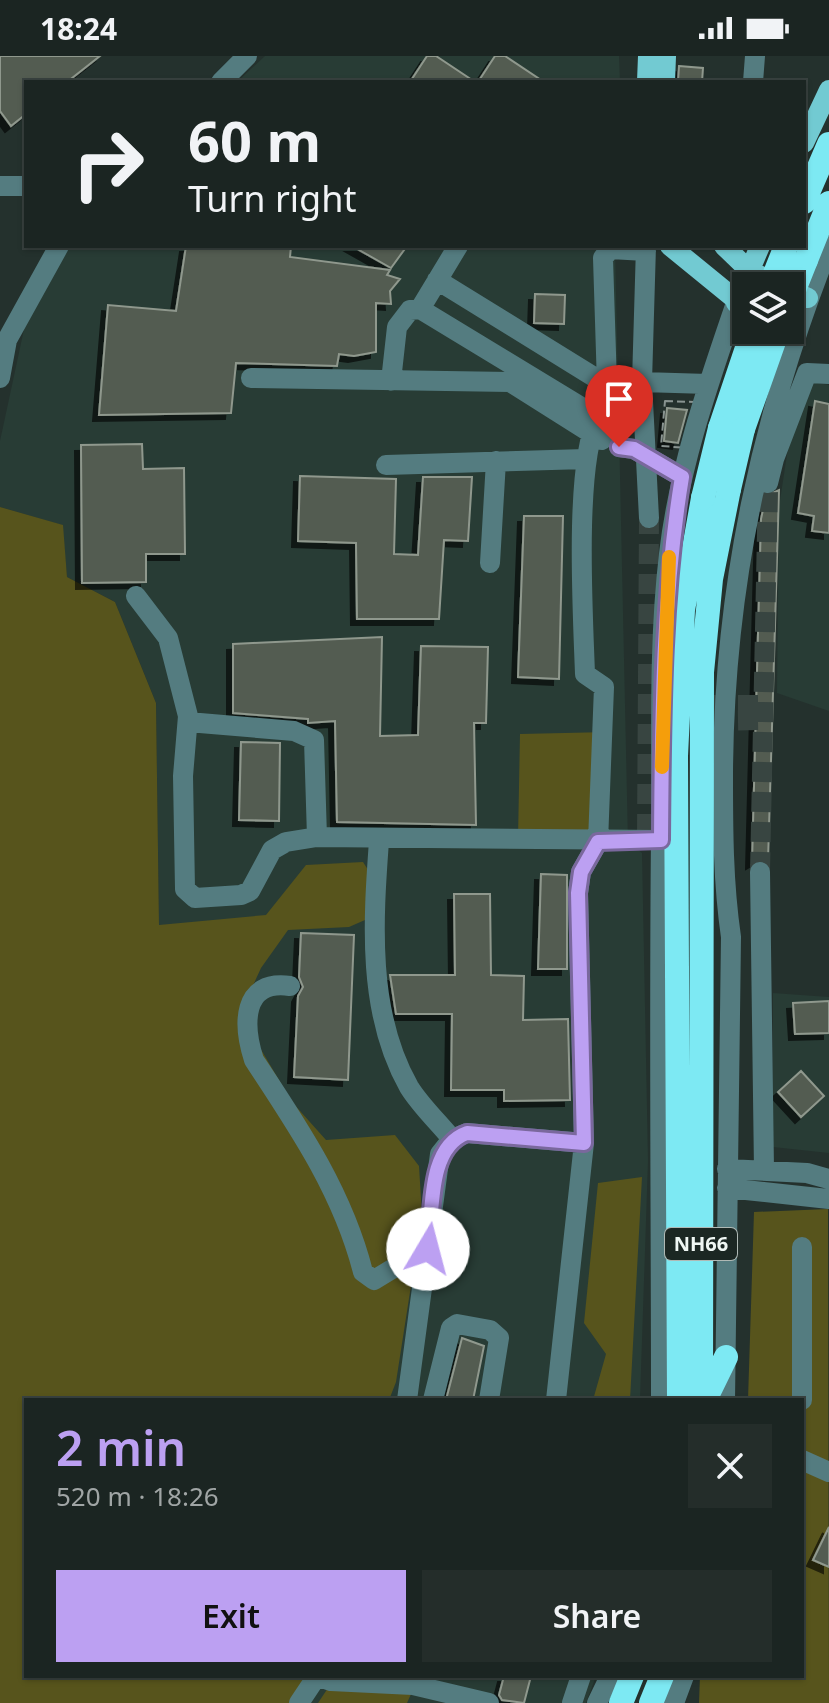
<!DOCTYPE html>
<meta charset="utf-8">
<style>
:root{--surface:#1b2522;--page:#242d2a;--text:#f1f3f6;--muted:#a0a5a5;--line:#394240;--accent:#bca0f2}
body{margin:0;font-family:"Noto Sans",sans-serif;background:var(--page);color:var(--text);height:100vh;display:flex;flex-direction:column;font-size:30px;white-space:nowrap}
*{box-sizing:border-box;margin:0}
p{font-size:26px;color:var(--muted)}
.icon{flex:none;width:44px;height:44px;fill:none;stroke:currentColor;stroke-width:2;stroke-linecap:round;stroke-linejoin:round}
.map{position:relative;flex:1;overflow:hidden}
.drawer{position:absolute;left:24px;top:1342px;width:780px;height:280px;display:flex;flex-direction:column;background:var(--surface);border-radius:0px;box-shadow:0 2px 6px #0004,0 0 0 2px var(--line)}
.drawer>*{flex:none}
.top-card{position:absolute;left:24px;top:24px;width:782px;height:168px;border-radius:0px;box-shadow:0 2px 6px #0004,0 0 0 2px var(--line);background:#1b2522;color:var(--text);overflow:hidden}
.controls{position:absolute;left:732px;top:216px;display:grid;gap:16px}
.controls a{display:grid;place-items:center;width:72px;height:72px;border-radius:0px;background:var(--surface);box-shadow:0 2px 6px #0004,0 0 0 2px var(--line);font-size:40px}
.pin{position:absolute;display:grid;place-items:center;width:68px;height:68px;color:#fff;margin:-82px -34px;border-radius:50% 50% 50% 0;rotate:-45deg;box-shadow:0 0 8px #0007}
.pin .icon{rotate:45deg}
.me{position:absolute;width:88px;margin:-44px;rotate:8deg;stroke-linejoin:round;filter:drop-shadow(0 0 6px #0008)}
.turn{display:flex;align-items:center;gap:28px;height:168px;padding:0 32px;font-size:36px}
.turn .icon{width:104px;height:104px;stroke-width:2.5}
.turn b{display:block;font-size:56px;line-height:68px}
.round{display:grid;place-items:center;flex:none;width:84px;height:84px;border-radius:0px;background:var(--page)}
.head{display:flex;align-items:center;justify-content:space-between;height:136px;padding:0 32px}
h1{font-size:48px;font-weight:600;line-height:60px;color:var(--accent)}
.primary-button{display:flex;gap:16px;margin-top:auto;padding:16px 32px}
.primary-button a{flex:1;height:92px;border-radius:0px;background:var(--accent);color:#111;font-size:32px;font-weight:600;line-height:92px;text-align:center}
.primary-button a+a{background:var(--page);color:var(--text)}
.status{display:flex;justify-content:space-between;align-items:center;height:56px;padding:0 40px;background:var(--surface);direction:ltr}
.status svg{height:22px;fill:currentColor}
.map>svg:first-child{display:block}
.built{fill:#283c35}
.green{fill:#57541c}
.building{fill:#535b51;stroke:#8f988d;stroke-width:2;filter:url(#shadow)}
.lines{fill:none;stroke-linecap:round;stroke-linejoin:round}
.minor-tunnel{stroke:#384541;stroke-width:20;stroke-dasharray:20 10;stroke-linecap:butt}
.path{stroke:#889390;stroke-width:2;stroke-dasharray:8 4;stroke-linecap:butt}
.minor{stroke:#547c80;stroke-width:20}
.major{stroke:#72cad2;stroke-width:20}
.highway{stroke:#7de9f3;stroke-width:24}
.highway-bridge{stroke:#7de9f3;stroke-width:24}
.route-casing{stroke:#7a689d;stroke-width:20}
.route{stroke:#bca0f2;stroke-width:14}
.slow{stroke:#f59e0b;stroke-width:14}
.labels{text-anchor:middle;stroke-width:8;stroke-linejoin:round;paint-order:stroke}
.shield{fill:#1b2723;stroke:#afb9b5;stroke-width:2}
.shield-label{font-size:20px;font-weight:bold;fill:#eff7f4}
</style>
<div class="status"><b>18:24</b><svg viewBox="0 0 49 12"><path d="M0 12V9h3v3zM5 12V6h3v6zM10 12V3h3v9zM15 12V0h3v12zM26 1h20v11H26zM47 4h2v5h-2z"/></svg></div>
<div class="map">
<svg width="829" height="1647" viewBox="0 0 829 1647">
<defs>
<filter id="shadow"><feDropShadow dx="-6" dy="6" stdDeviation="0" flood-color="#0009"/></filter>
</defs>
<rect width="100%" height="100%" fill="#24312d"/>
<path class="built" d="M265,0h354l1,26h-383z
M69,190h546l13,596 14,11 6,308 -8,239h-371l-110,-475 -3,-222 -41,-101 -48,-25 -5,-52 -62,-18v-66l26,-121z
M803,324l26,5v326l-52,-18 2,-186 16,-105z
M773,937l56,4v156l-56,-6z
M230,1620h366l-10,27h-360z"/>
<path class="green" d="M0,451l63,18 4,52 48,25 41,101 3,222 107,-10 40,-50 57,-3 9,14 -7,44 -16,7 -61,3 -27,38 -21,46 52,88 34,38 69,-5 24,31 3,49 -26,167 -7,18h-363v276h281l-17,27h-290z
M609,676l-3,105 -88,2 2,-105z
M642,1121l-12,223h-37l13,-46 -22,-31 14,-140z
M828,1153l1,494h-130l1,-27h102v-276h-54l6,-188z
M336,1620h83l-12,27h-89z"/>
<path class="building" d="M0,0h100l-33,26h-41v32l-15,12 -11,-15z
M427,0h9l39,26h-65z
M495,0h10l39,26h-66z
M679,10l24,2 -1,14h-24z
M186,190h105l-1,11 100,13 -3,5 13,4 -10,12 1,13 -15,-1v49l-22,4 -15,-2 -2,12 -101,-3 -5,50 -132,2 9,-110 68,6z
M352,190h55l-16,22z
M535,238l30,1 -1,29 -30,-1z
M815,345l14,3v129l-17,-2 2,-15 -16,-3z
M667,352l20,2 -9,33 -14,-2z
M142,388l1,25 41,-1 1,86h-39v28l-64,1 -1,-138z
M300,420l96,3 -2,75 24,1 5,-78h49l-4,64 -24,-1 -5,79h-82l-1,-76 -58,-2z
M779,434l-11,372 -9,-3 -7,4 9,-344 5,-23z
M524,460h39l-4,163 -41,-2z
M382,581l-2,99 38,-1 3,-89 67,1 -2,76h-12l2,102 -139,-3 -2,-101 -27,2v-4l-75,-6v-69z
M241,686l39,1 -1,78 -40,-1z
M541,818l26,1v94h-29z
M454,838h36l1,81 33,1 -1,44 45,-1 2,81 -66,1v-11h-53l1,-76h-56l-6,-39h65z
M301,877l53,2 -6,145 -54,-3 4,-81 5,-9 -4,-10z
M829,945v32l-34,1 -2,-31z
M801,1015l23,25 -23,21 -23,-25z
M462,1282l22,8 -11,54h-27z
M829,1471v40l-16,-7z
M504,1620h27l-7,27 -22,-3 -3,-5z"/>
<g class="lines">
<path class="minor-tunnel" d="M708,649h57
M708,665l56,-1
M647,778l2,-316
M760,816l8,-389"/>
<path class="path" d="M665,345l30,1 -6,46 -28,-2z"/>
<path class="minor" d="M221,26l26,-26
M753,26l2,-26
M0,130h26
M458,190l-38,63 191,116
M646,190l-4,136 7,136
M437,224l170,105
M0,322l7,-38 52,-94
M251,322l259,4 9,-12
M391,325l6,-54 13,-17 10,-1
M510,326l92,58
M642,326l66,2
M607,329l-4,-127 7,-9 36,2
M619,391l15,2 48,28
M763,401l11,2 -6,24
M774,403l33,-86 22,1
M386,409l200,-6
M490,507l6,-102
M136,540l32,42 20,78 -5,60 2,113 10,9 46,-3 9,-4 22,-41 14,-8 31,-5 344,3
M188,666l106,9 20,9 3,97
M379,785c-6,81 -12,172 30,246 11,18 29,35 43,52
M760,816l4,298
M290,930c-49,-7 -47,40 -36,74 45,68 89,133 109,212l11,8 23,-14 26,15
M727,1113l80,4 22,6
M727,1132l102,11
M802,1191v153
M407,1344l33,-246 12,-15 15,-6 117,10
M433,1344l18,-72 6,-4 33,6 9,8 -10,62
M556,1344l28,-257 -6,-250 3,-21 17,-30 6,-155 -19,-13c-2,-59 -11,-209 13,-257
M661,1344c0,-188 -2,-375 0,-562 1,-94 -3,-191 8,-284 10,-87 39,-169 67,-251
M725,1344l6,-463c-8,-55 -8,-108 -8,-164 1,-184 38,-356 106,-527
M802,1404l27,12
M317,1620l14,5 82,4 76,18
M299,1647l18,-27
M572,1647l9,-27
M597,1647l13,-27
M674,1647l10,-27"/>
<path class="major" d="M647,26l1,-26
M665,26l1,-26
M804,87l25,-53
M670,190l76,62
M724,190l26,25 32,15
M790,234l18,8
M736,247l24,-57
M790,273l5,2"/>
<path class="highway" d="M804,146l25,-58
M806,204l23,-57
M720,372l33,-98
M743,373l35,-99
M679,1344l-3,-644 7,-146 20,-112
M701,1344l1,-728 9,-93 18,-90
M705,1344l21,-43
M621,1647l11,-27
M651,1647l11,-27"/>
<path class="highway-bridge" d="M770,230l16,-40
M790,244l16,-40
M729,433l14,-60
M703,442l17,-70"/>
</g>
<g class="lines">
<g class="route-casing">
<path id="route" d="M428,1193c5,-37 -1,-102 39,-116l117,10 -6,-250 3,-21 17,-30 63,-2c1,-122 1,-242 21,-363l-48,-28 -15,-2"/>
</g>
<use href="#route" class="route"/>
<path class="slow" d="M662,711l7,-210"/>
</g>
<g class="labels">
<rect class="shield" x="665" y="1172" width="72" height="32" rx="6"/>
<g class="shield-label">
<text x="701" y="1195">NH66</text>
</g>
</g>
</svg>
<div class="controls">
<a><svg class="icon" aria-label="layers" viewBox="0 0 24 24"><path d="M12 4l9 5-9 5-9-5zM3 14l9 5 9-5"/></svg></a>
</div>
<div class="pin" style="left:619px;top:391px;background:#d93025"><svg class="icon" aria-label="arrive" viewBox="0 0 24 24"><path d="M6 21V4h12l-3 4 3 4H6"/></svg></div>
<svg class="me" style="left:428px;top:1193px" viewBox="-20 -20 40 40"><circle r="19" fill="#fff"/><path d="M0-13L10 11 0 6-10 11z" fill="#bca0f2"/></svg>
<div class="top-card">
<div class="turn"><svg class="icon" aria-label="right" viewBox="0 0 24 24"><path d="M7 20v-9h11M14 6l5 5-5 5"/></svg><div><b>60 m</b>Turn right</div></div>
</div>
<section class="drawer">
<div class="head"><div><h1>2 min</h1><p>520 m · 18:26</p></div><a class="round"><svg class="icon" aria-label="close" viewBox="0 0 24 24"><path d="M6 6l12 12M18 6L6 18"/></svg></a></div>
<div class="primary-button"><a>Exit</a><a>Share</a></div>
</section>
</div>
